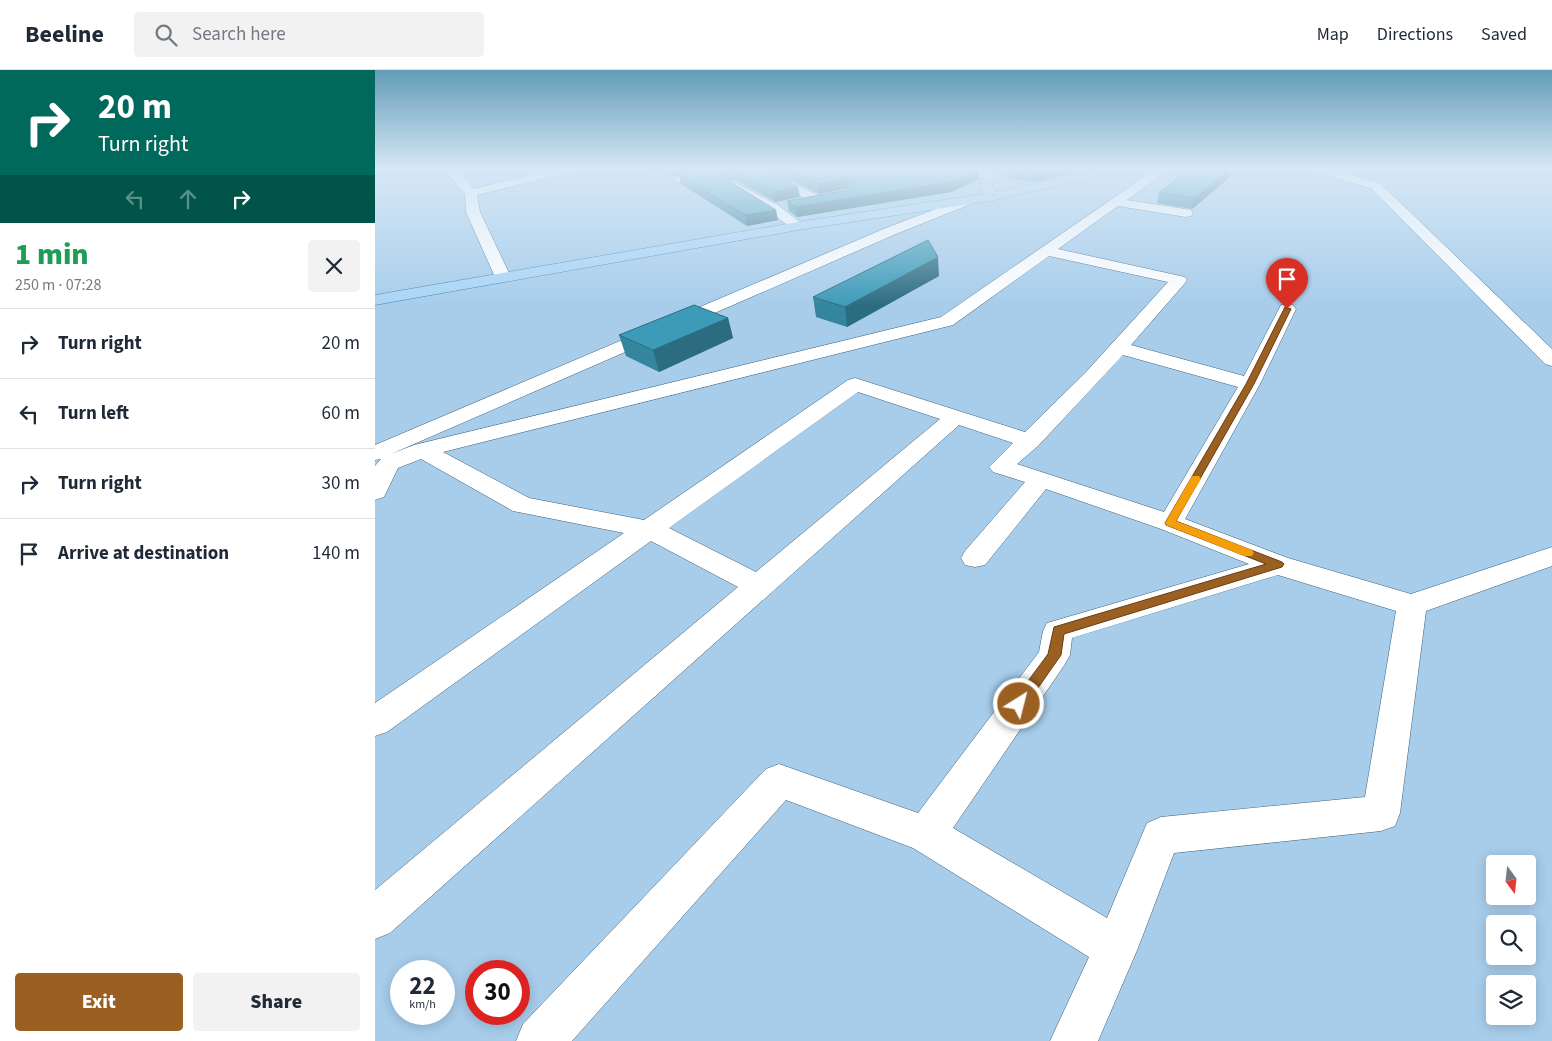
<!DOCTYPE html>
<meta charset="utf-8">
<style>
:root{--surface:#fff;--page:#f2f2f3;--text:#1f2937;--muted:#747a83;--line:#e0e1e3;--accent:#9b6021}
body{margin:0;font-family:"Source Sans 3",sans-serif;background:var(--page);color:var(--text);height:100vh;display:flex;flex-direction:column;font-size:19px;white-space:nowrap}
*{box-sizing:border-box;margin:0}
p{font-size:16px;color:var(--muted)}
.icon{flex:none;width:28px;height:28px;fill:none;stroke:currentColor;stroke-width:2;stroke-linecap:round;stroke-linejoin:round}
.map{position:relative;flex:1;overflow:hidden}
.drawer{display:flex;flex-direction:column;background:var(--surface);width:375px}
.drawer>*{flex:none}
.guide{background:#00695c;color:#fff;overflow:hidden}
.needle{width:32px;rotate:165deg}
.controls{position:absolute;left:1111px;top:785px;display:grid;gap:10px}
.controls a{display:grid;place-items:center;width:50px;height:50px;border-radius:5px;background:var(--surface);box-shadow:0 2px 12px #0003;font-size:25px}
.speed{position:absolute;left:15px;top:890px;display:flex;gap:10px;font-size:25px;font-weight:700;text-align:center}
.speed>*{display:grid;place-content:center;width:65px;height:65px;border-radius:50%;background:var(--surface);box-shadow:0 2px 12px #0003;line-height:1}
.speed small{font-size:12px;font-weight:400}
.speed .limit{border:8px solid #d22;background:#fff;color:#111}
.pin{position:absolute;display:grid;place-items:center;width:42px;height:42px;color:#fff;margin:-51px -21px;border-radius:50% 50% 50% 0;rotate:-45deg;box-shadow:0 0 5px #0007}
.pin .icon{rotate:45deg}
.me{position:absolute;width:55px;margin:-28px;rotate:36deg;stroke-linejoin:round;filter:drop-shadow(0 0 4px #0008)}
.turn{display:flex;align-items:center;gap:18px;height:105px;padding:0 15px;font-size:22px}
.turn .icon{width:65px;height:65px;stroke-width:2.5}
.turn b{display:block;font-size:35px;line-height:42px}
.lanes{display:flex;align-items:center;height:48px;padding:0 15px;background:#0003;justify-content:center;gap:25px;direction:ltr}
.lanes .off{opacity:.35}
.round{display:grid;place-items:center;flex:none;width:52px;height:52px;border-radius:5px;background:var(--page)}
.overview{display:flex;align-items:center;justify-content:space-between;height:85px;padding:0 15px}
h1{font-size:30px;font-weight:800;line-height:38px;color:#1e9e55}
.action{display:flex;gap:10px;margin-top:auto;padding:10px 15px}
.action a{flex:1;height:58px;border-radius:5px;background:var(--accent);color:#fff;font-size:20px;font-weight:800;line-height:58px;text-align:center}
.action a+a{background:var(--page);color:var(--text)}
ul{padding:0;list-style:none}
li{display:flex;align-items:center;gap:15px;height:70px;padding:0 15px;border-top:1px solid var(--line)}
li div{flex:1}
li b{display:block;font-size:19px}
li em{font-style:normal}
header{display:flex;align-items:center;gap:30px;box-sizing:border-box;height:70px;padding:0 25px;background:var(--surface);border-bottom:1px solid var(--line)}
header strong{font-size:24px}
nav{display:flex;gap:28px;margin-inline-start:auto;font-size:18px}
.search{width:350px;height:45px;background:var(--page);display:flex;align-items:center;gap:12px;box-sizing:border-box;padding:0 18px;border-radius:5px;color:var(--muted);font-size:19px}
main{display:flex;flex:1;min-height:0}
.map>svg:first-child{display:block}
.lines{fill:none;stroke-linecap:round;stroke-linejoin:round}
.minor-casing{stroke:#3e617b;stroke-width:1}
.major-casing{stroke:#4a7fa6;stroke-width:1}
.minor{fill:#fff;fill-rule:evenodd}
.major{fill:#a9d5f6;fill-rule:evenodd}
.wall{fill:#34859e}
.shaded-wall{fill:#2b6c81}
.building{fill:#3d9bb8;stroke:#2b6c81}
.route{fill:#9b6021;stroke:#653e15}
.slow{fill:#f59e0b}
</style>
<header>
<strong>Beeline</strong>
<div class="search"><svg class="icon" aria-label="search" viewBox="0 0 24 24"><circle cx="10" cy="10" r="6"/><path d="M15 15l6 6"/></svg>Search here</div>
<nav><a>Map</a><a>Directions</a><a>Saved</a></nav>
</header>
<main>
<section class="drawer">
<div class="guide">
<div class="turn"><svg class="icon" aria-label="right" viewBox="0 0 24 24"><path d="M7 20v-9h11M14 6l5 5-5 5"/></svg><div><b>20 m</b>Turn right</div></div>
<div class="lanes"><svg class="icon off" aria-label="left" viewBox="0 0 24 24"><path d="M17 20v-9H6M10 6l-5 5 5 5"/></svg><svg class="icon off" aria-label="ahead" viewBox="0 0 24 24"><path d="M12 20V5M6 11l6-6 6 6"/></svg><svg class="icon" aria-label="right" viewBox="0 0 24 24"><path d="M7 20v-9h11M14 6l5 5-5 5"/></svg></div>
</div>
<div class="overview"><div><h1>1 min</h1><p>250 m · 07:28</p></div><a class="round"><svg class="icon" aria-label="close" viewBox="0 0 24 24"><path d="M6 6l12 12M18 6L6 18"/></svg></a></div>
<ul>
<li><svg class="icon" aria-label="right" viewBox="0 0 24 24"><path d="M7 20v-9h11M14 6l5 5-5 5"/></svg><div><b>Turn right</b></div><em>20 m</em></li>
<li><svg class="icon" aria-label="left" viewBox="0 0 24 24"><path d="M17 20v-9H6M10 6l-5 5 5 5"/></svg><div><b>Turn left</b></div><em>60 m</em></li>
<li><svg class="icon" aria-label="right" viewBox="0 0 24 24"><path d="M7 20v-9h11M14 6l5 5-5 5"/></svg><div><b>Turn right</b></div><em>30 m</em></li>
<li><svg class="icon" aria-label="arrive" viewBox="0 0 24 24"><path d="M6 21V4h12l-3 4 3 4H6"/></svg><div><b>Arrive at destination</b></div><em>140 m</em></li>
</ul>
<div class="action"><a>Exit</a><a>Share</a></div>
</section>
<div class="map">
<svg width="1177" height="971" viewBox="0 0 1177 971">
<rect width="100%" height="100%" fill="#a7cdeb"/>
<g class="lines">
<g class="minor-casing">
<path id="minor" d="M70,100h12l17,19 77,-19h20l-2,2 -92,23 3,17 31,65 -2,3h-12l-2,-3 -29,-65 -1,-18z
M326,100h20l-2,2 -41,11 -6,-4 2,-2z
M575,100h27l25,5 2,2 -6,3 -42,-7z
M779,100h13l-40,30 64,10 2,3 -2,3 -5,1 -68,-11 -60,43 127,28 2,3 -2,3 -54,62 113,31 37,-71 6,-1 6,1 3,4 -36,75 -75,135 103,39 123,36 141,-47v19l-126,45 -26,202 -5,13 -14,5 -207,22 -36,95 -40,93h-48l39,-84 -176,-109 -127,-48 -214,241h-56l7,-17 243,-255 13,-5 139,49 121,-161 4,-21 4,-8 202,-59 -88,-35 -115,-40 -61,76 -10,2 -10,-2 -4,-7 4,-7 60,-69 -32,-10 -4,-5 24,-24 -54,-18 -569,508 -15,6v-49l363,-303 -87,-46 -264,191 -12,4v-33l249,-170 -111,-22 -92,-52 -23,9 -14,29 -9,3v-34l6,-7 -6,1v-15l511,-217 81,-31 4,1 2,3 -2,3 -75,30 -505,220 23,-9 527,-128zM674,186l119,26 -82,90 -61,60 -170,-54 -7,2 -204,140 -115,-22 -86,-46 510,-127zM748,285l115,32 -74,125 -147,-48 21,-18zM483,322l82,27 -184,153 -87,-44zM903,505l118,36 -31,186 -204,20 -14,6 -40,95 -154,-90 112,-164 5,-9 2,-17z
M939,100h19l47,13 172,166v17l-7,-2 -173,-175 -56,-17z
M402,105l44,22 2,3 -2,3h-8l-40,-23 -2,-2z
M361,113l42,22 27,21 -7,4 -5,-1 -25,-18 -36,-21 -2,-3z"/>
</g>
<g class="major-casing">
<path id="major" d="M627,100h15l-25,14 3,8 102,-22h22l-6,3 -123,28 -192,29 -423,75v-10l423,-73 185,-28 -3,-11 2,-3z"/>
</g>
<use href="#minor" class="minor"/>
<use href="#major" class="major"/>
</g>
<path class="wall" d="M272,100h47l-21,6z
M321,100h283v9l-28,13 -154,25 -8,-6 -2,-10 61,-11 2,-1 -1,-1 -30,6 -43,-21 -1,1 25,23 -25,5 -39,-22h-9l51,40 -31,6 -66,-42 -2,-10z
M632,100h74l-5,3 -43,9 -26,-4z
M855,107l-38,32 -35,-6 2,-11z
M564,206l-92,51 -31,-10 -3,-20z
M353,248l5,20 -74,34 -33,-16 -7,-21z"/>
<path class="shaded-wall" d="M296,100h23l-21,6z
M393,100h8v3l-6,3z
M602,100h2v9l-28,13 -154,25 -2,-10z
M670,100h36l-5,3 -43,9v-10z
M853,100h3l-1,7 -38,32 3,-11z
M350,101l2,9 -4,4 -2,-10z
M473,108l1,10 -30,6 -1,-10z
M423,117l2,10 -25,5 -1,-10z
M401,140l2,10 -31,6 -2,-11z
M563,187l1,19 -92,51 -2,-20z
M353,248l5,20 -74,34 -6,-22z"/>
<path class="building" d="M321,100h72l30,17 -24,5 -40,-21h-9l-4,3 1,3 54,33 -31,5 -66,-41z
M413,100h189l-26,12 -156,25 -8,-6 61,-11 8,-6 -8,-6 -30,6z
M644,100h26l-12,2z
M814,100h39l-33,28 -36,-6z
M553,170l10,17 -93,50 -32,-10z
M319,235l34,13 -75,32 -34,-15z"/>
<linearGradient id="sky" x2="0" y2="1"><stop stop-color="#639cb8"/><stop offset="0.42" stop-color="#d7e8f6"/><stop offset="1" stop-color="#d7e8f6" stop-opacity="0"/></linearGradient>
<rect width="1177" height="236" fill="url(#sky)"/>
<path class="route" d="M910,237l6,2 -37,75 -78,137 106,41 2,2 -2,3 -218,67 -3,21 -37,53 -5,2 -5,-2 -2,-4 2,-4 34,-46 6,-27 212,-63 -100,-39 -1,-2 81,-139z"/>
<path class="slow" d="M817,406h7l2,3 -25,42 76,29 2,3 -2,3h-8l-78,-31 -1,-2z"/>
</svg>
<div class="controls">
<a><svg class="needle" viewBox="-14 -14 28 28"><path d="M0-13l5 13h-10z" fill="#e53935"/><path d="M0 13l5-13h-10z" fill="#747a83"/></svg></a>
<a><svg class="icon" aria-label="search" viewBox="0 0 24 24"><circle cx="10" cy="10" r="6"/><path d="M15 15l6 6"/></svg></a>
<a><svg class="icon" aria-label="layers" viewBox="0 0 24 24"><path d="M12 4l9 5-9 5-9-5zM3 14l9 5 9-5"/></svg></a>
</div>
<div class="speed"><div>22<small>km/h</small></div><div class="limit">30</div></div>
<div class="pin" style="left:912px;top:239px;background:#d93025"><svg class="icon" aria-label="arrive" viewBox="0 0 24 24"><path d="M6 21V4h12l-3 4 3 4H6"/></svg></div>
<svg class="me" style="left:644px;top:634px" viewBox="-20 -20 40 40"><circle r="17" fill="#9b6021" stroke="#fff" stroke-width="3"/><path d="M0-11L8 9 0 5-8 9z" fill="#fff"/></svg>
</div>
</main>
